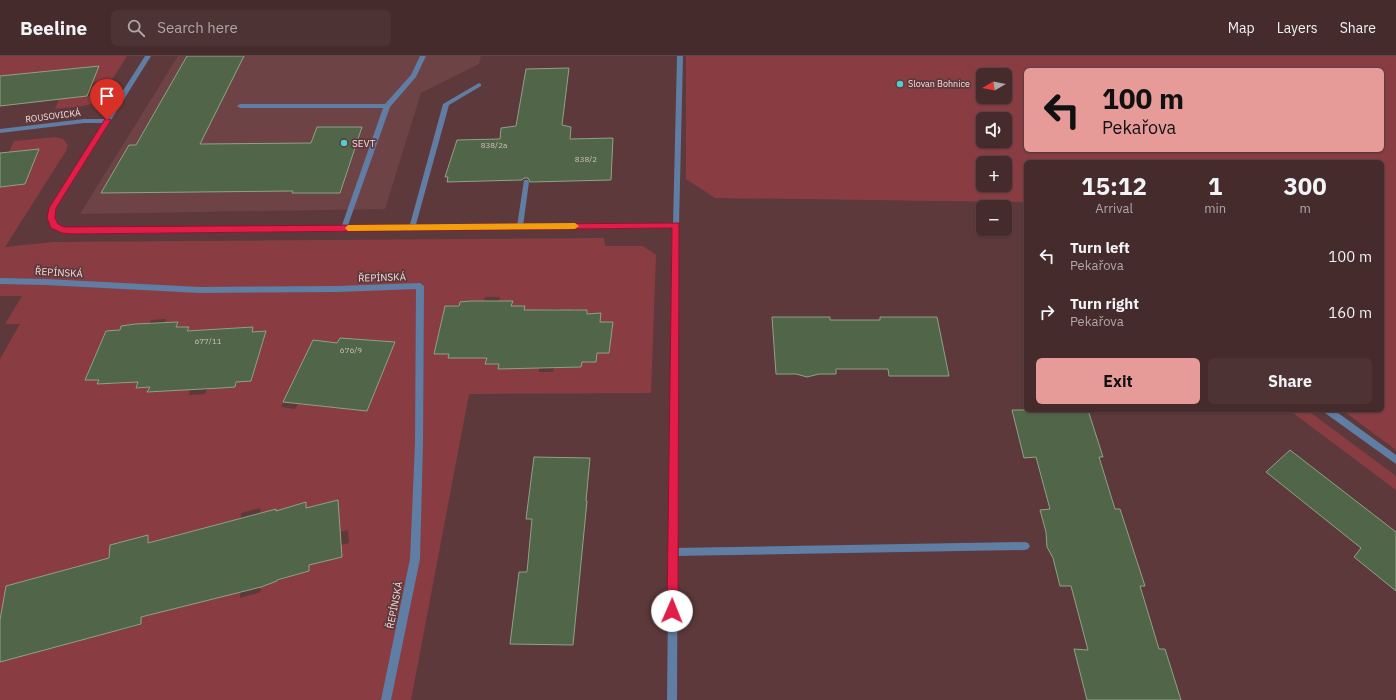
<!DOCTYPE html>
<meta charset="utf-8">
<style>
:root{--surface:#462b2c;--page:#4d3334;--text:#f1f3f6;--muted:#b0a7a9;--line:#5e4748;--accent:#e69b98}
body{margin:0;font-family:"IBM Plex Sans",sans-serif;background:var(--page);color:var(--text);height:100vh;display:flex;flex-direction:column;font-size:15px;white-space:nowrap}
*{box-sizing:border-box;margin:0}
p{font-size:13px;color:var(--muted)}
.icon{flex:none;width:22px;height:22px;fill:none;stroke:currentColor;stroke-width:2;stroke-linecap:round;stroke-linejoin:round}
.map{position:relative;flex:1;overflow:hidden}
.details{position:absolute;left:1024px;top:104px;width:360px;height:252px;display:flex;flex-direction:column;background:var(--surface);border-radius:6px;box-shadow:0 1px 3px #0004,0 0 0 1px var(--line)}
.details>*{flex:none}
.banner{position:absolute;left:1024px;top:12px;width:360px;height:84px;border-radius:6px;box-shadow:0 1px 3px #0004,0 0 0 1px var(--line);background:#e69b98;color:#111;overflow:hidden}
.needle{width:26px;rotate:261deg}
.buttons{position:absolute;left:976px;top:12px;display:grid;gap:8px}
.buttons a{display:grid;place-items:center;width:36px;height:36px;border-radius:6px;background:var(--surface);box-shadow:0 1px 3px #0004,0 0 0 1px var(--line);font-size:20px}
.pin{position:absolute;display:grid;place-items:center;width:34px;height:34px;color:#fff;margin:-41px -17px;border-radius:50% 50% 50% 0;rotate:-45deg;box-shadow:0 0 4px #0007}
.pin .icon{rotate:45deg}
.me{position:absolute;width:44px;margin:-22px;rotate:1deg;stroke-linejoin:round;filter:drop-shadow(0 0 3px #0008)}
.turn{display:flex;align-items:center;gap:14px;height:84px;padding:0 12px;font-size:18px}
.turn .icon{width:52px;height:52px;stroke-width:2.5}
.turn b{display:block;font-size:28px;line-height:34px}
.eta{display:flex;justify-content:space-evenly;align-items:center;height:68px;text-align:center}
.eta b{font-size:24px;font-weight:700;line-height:28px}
.action{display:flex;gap:8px;margin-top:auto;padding:8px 12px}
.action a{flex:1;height:46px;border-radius:6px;background:var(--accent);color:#111;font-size:16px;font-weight:700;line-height:46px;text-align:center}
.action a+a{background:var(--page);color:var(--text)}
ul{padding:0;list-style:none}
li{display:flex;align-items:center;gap:12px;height:56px;padding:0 12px}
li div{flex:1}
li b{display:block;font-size:15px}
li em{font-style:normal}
header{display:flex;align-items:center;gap:24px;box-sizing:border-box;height:56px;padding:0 20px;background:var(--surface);border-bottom:1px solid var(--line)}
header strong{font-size:19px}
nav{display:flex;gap:22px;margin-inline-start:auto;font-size:14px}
.search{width:280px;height:36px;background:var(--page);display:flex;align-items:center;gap:10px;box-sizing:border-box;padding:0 14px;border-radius:6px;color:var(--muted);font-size:15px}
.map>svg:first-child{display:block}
.built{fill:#6e4345}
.green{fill:#893d43;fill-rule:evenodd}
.building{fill:#516548;stroke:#8da384}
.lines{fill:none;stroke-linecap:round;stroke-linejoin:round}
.service{fill:#607da4;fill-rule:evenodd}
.minor{fill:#607da4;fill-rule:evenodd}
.route{fill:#e11d48;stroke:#92132f}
.slow{fill:#f59e0b}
.poi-dot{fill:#52cdcf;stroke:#5d393b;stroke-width:1.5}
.labels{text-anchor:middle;stroke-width:3.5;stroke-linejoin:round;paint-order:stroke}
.number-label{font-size:8px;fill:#cdc0b9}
.far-poi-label{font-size:9px;fill:#f6dfdf;stroke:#5d393b;text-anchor:start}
.far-street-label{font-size:9px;fill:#f6dfdf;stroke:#5d393b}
.poi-label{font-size:10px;fill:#f6dfdf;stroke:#5d393b;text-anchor:start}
.street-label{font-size:10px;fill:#f6dfdf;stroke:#5d393b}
</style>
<header>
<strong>Beeline</strong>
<div class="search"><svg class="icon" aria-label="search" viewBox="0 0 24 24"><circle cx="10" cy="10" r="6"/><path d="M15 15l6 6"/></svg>Search here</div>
<nav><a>Map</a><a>Layers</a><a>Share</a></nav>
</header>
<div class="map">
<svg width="1396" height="644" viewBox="0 0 1396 644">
<rect width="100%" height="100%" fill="#5d393b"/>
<path class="built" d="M178,0h303l-2,8 -58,29 -36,116 -305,5z"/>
<path class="green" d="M0,0h127l-27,43c-11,9 -31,8 -45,10l4,-10 41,-4 6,-12 -106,-6z
M686,0h710v394l-54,-40h40v-248h-356v40l-311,-4 -29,-19zM1026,14h356v80h-356zM983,19h22v22h-22zM983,63h22v22h-22zM983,107h22v22h-22z
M55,81l8,2 5,6 -2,6 -61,96 48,-5 551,-4 1,8h38l13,9 -5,138 -182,1 -58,306h-411v-38l120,-39 -1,8 22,-6v-8l99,-25v6l21,-6 -1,-6 49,-15v-6l33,-8 -1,-12 8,-2 -1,-13 -8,2 -2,-32 -32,8 -30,3v-2l-15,4 -1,-5 -19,5v6l-93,24v-8l-39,23 -103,28 -6,34v-261l20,-35h-15l17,-28h-22v-109l25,-3 14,-35 -30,3 5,-11zM485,241h15l-1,4h14l-2,5h13l-1,8 12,-1v-3l26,-1v5h12v-5l13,1 1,4h13v8h13l-4,31h-12l-1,9h-14l-1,5 -27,1 -1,4h-14v-5l-53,-3 1,-11 -39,5 1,-4 -14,-1 10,-47 14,-1 1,-3 24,-1zM166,263l-1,4 13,-1 -2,5h13l-3,8 10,-1 2,-4 55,-3 -1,5 13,-1 -30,56 -28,2 -2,5 -16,1 1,-6 -23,-3 -2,5 -17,1 2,-5 -14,1 3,-10h-10l-1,5 -31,1 2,-4h-14l21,-49 14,-1 2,-4 27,-2 2,-4zM340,282l55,4 -28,68 -69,-6 -3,5 -14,-2 32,-67 24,3z
M1289,354h18l89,66v14z"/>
<path class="building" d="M187,0h57l-44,88 111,-1 6,-16h45l-22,66h-48l1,-2 -192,2 28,-48h7z
M99,10l-12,30 -87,10v-30z
M569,12l-7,57 9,2 -1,12 43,-1 -2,42 -81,2 -2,-4h-4l-2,2 -75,2 1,-5h-3l12,-37 43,-1 1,-11 15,-2 10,-57z
M39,93l-14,35 -25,3v-34z
M471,245h42l-2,5h14l-1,4h63v4l14,-1 -1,9h13l-4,31h-12l-1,9h-14l-1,5 -83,2 1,-5h-14l2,-6h-39l1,-4h-15l11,-48h14l1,-4z
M772,261h58v3h50v-3h57l12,59h-60l-1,-7h-52v5h-17l-12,3 -11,-3h-20z
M178,266l-2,5h13l-2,4 66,-4 -1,5 14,-1 -15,50 -15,1 -1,5 -14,1 -74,4 3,-5 -14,1 2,-6 -41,2 2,-4h-14l21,-49 14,-1 1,-4 14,-2z
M340,282l55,4 -28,69 -84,-9 30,-62 24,3z
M1012,354h76l15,47h-4l16,52h5l25,77h-5l19,63h6l16,51h-94l-13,-51 14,1 -17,-64h-11l-7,-28 -6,-11 -1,-15 -6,-22 10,-1 -14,-52 -12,1z
M1290,394l106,82v59l-42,-34 7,-9 -95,-76z
M534,401l56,1 -4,43h1l-14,144 -63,-1 9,-72h8l5,-53h-6z
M338,444l4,57 -33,8v6l-32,9v1l-16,6 -120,30v7l-141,38v-42l6,-34 103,-28 1,-13 38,-10v8l128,-34v2l30,-9v6z"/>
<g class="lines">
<path class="service" d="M420,0h6l-10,21 -26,30 -43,121 -1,2h-4l-1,-2 42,-120h-143l-3,-2 3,-2h145l26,-29z
M677,0h6l-4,169 -3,3 -3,-3z
M479,27l2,1v2l-32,19 -34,123 -1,2h-4l-1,-2 34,-124z
M524,124h4l1,2 -6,44 -3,3 -3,-3z
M0,222l46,1 154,8 138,-1 4,3 -4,3 -138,1 -154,-8 -46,-1z
M1025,486l3,1 2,3 -2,3 -3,1 -352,6 -3,-1 -2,-3 2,-3 3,-1z"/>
<path class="minor" d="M145,0h6l-95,152 -2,10 3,6 6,4h8l607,-5 1,2 -2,475h-10l5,-472 -601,6 -9,-1 -10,-5 -4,-10 2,-10 53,-85h-19l-84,10v-4l84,-10h21z
M420,227l4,3 -1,157 -3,116 -29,141h-10l29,-141 5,-116 1,-154 -78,3 -4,-3 4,-3z
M1324,354h10l62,45v9l-71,-51z"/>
</g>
<path class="route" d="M107,62l4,2 -55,88 -1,10 3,6 6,3 615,-4 -1,388 -2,4 -4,2 -3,-2 -2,-4 5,-383 -601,6 -9,-1 -11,-5 -4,-10 2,-10 56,-89z"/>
<path class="slow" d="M575,167l4,3 -4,3 -227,2 -3,-3 3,-3z"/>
<g class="poi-dot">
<circle cx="900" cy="28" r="4"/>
<circle cx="344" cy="87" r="4"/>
</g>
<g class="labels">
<g class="number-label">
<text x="494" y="92">838/2a</text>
<text x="586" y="106">838/2</text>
<text x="208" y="288">677/11</text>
<text x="351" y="297">676/9</text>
</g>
<g class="far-poi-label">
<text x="908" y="31">Slovan Bohnice</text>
</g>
<g class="far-street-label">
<text transform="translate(53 60) rotate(-7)" y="3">ROUSOVICKÁ</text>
</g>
<g class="poi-label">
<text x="352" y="91">SEVT</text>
</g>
<g class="street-label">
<text transform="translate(59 216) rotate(3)" y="4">ŘEPÍNSKÁ</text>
<text transform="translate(382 221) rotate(-2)" y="4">ŘEPÍNSKÁ</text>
<text transform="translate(394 549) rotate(-79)" y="4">ŘEPÍNSKÁ</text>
</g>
</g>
</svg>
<div class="buttons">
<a><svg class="needle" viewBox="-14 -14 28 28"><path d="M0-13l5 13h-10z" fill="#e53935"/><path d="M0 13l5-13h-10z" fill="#b0a7a9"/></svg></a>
<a><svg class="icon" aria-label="sound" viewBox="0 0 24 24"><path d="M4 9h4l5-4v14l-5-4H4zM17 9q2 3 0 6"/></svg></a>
<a>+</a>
<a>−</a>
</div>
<div class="pin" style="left:107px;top:64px;background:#d93025"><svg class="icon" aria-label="arrive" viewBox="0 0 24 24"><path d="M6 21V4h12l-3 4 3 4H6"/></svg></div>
<svg class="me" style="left:672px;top:555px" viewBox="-20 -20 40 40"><circle r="19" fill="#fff"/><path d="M0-13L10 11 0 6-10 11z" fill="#e11d48"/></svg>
<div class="banner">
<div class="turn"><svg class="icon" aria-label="left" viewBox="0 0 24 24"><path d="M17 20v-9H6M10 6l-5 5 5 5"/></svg><div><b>100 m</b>Pekařova</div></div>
</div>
<section class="details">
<div class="eta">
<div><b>15:12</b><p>Arrival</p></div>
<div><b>1</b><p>min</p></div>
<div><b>300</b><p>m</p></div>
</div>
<ul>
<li><svg class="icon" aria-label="left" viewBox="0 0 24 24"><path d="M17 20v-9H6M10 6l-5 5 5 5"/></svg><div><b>Turn left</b><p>Pekařova</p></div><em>100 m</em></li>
<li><svg class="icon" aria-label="right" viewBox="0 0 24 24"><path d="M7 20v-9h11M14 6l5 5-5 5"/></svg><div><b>Turn right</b><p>Pekařova</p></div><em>160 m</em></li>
</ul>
<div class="action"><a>Exit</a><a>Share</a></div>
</section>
</div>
